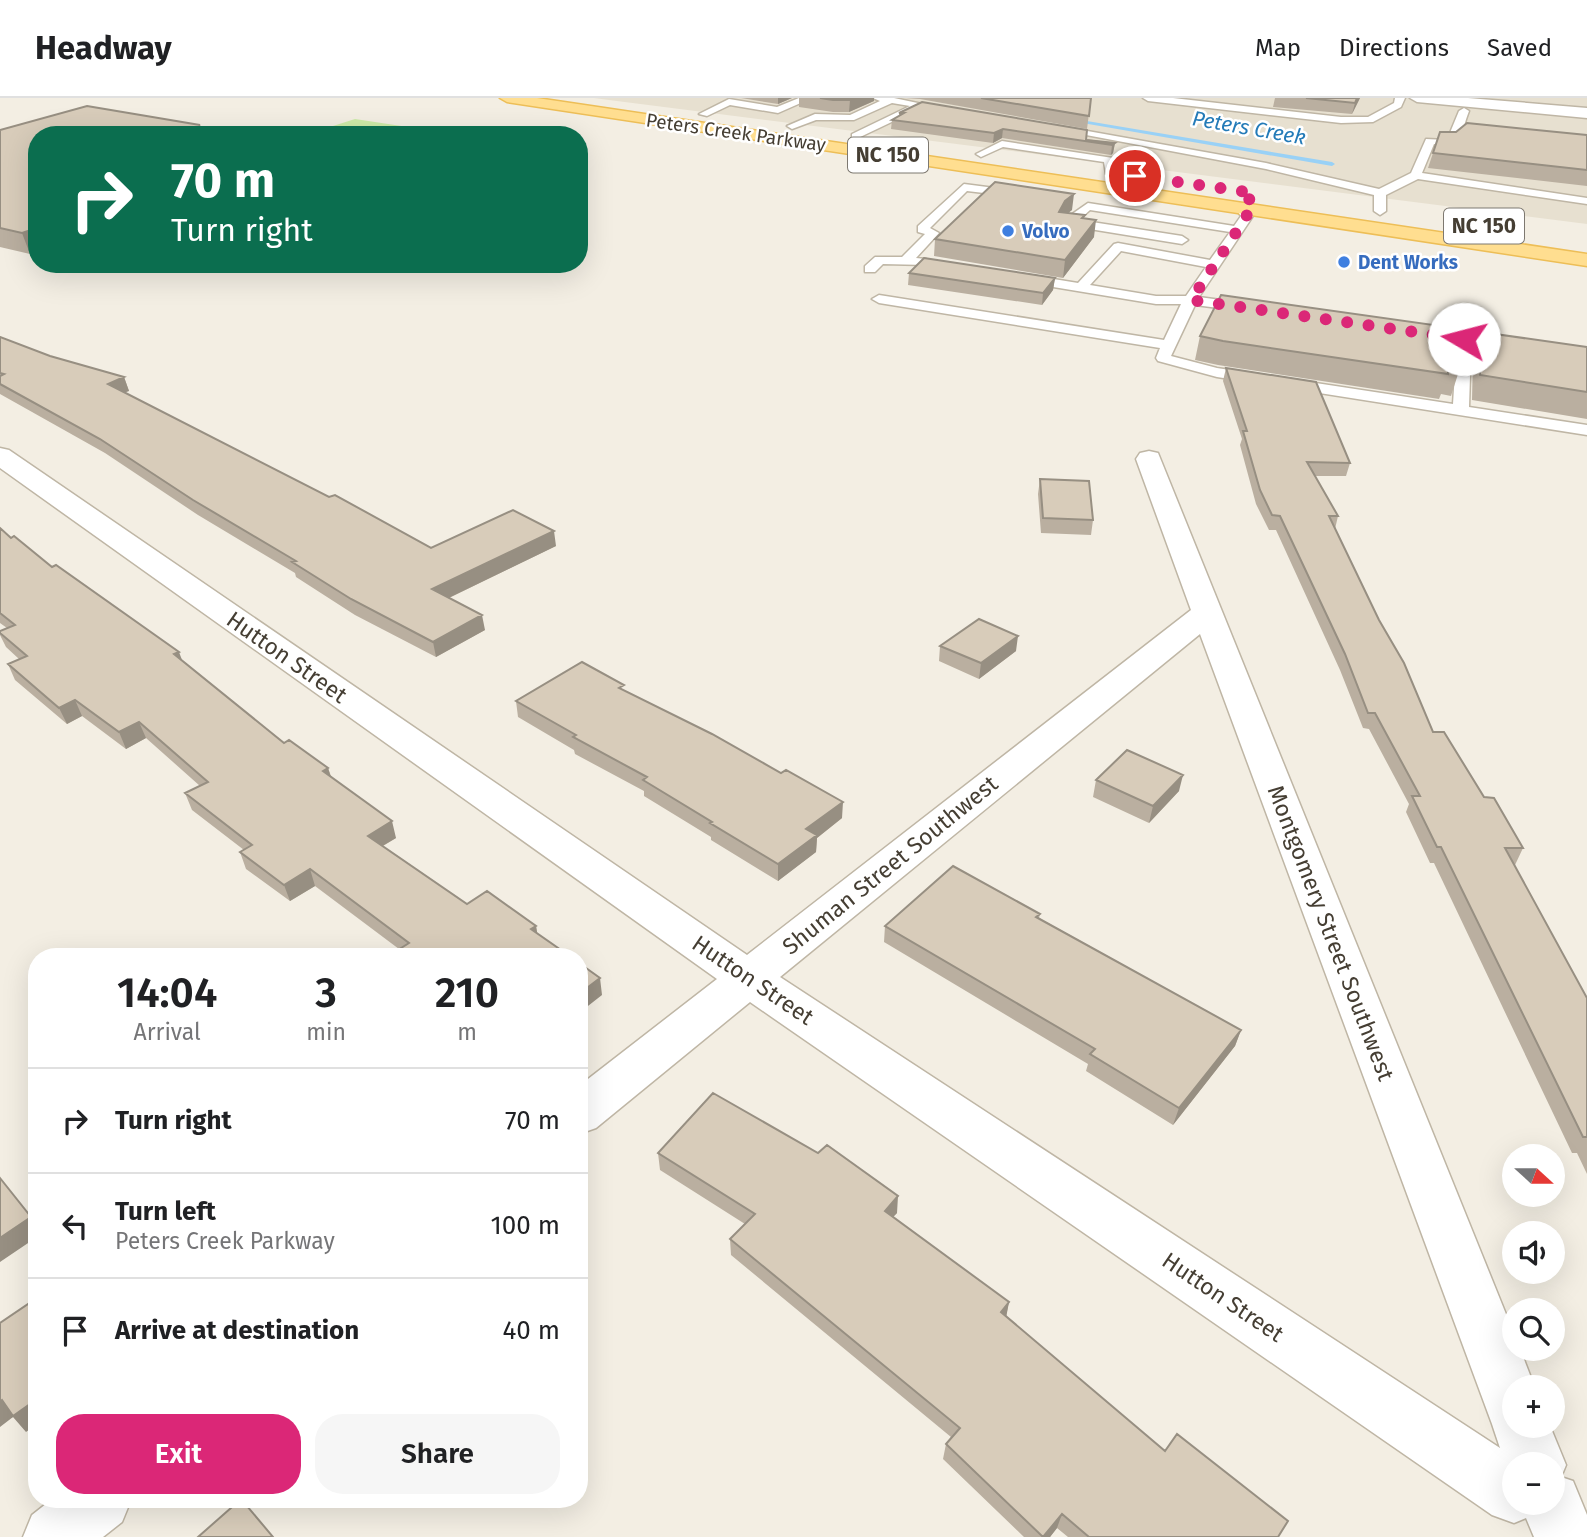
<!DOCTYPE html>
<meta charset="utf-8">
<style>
:root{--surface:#fff;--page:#f6f6f6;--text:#202124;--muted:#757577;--line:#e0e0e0;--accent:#db2777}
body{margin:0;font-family:"Fira Sans",sans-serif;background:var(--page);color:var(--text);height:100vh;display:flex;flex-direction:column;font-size:26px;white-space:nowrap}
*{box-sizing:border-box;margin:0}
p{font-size:23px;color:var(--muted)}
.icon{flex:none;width:38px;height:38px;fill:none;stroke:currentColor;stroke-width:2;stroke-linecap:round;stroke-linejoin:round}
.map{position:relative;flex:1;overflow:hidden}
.side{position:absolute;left:28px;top:850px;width:560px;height:560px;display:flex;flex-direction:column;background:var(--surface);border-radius:28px;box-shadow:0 7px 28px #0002}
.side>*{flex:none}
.hud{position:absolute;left:28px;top:28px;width:560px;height:147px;border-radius:28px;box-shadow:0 7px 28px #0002;background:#0b6e4f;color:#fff;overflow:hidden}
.needle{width:46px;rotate:111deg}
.controls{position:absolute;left:1502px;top:1046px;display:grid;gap:14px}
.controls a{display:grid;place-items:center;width:63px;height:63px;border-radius:50%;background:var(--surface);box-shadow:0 7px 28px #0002;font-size:35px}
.pin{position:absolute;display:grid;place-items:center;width:60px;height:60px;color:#fff;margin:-30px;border:4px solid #fff;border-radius:50%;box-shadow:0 2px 7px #0007}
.me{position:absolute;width:77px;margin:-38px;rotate:278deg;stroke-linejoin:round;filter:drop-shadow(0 0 5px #0008)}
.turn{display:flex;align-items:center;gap:24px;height:147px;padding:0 28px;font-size:32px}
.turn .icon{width:91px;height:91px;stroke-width:2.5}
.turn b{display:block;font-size:49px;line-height:60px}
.eta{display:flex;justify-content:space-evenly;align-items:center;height:119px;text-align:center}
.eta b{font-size:42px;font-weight:600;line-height:49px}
.primary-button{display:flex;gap:14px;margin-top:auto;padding:14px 28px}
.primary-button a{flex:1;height:80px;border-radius:28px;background:var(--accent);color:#fff;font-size:28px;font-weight:600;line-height:80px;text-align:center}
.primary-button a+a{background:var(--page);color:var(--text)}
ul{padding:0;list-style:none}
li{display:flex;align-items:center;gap:21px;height:105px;padding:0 28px;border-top:2px solid var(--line)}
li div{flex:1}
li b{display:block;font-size:26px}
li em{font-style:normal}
header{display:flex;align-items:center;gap:42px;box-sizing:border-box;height:98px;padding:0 35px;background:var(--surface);border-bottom:2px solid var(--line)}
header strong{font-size:33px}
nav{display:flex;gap:38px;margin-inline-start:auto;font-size:24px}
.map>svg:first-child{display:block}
.residential{fill:#e7e0d0}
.green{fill:#cdeba8}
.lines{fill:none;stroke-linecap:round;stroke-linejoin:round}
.stream{fill:#99d1f6;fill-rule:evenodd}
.lane-casing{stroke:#bfb6a5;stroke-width:3}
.street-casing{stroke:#bfb6a5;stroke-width:3}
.primary-casing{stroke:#edbe57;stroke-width:3}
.lane{fill:#fff;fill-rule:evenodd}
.street{fill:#fff;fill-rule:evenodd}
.primary{fill:#ffde90;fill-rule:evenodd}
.wall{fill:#baafa0}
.shaded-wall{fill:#978f82}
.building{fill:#d8ccba;stroke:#978f82;stroke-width:2}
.route{stroke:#db2777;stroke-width:12;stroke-dasharray:0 21.6}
.shop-dot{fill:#3f7fe0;stroke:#fff;stroke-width:2.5}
.labels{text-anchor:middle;stroke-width:5;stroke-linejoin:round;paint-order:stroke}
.far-street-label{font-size:19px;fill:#453e33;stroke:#fff}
.far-shop-label{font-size:19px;font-weight:bold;fill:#366cbe;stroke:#fff;text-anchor:start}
.far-water-label{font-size:21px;font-style:italic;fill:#247bb8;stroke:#fff}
.shield{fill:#fff;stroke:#7d7870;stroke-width:2}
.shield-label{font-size:21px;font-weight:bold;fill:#453e33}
.street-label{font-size:23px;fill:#453e33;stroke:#fff}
</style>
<header>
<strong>Headway</strong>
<nav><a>Map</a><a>Directions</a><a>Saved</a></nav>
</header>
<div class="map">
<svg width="1587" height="1439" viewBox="0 0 1587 1439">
<rect width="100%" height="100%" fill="#f3eee3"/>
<path class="residential" d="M594,0h993v126l-978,-124z"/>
<path class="green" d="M355,21l53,8v1l-24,7 -51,-9z"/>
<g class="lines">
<path class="stream" d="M1069,20l263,44 3,2 -3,2 -261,-45z"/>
<g class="lane-casing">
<path id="lane" d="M799,0h13l-34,15 -48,-8 -23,11 -8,-2 30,-15 48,8z
M873,0h21l57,12 -5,3 -25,-5 -65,31 -4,-1v-4l58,-28 -18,-3 -38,17h-38l-24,9 -5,-3 28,-12 35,1 30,-14z
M1143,0h30l168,19h27l26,-14 1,-5h10l-4,9 -28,15 -32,1 -193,-22z
M1464,10l5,3c-10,26 -5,36 -35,33l-12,29 165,25v6l-169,-25 -32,16v16l-6,4 -6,-4v-16l-108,-26 -217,-41 5,-3 212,38 113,26 32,-16 15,-34 21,1 12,-29z
M1002,43l111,17 2,14 -9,2 -2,-12 -101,-15 -22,10 -5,-3z
M964,86l54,7 6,3 -6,3 -51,-6 -37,37 9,5 -23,25 10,1v6l-43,-1 -8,8h-10v-6l10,-9h27l23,-23 -7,-2v-6z
M1088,105l146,23 7,-10 -6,-8 2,-2h8l8,10 -54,81 51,7 7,4 -7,4 -55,-7 -24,51 46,12 236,36 4,-62 -34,-5v-6l87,10 7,4 -2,3 -44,-4 -2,63 118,18v10l-370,-58 -59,-16 -2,-3 4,-10 -281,-45 -7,-4 7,-4 285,45 17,-36h-25l-133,-22 -7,-4 7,-4 55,9 36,-39 4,-1 92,17 20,-28 -140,-22 -11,10 103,16 6,4 -6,4 -117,-19v-6zM1121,153l85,16 -20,29h-30l-66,-11z"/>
</g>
<g class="street-casing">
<path id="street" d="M1410,0h58l119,10v10l-170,-16z
M0,350l9,2 738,505 444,-345 -55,-151 4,-6 9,-2 9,2 356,881v15h6l15,39h-21v38h36l16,39 -5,12 12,4 14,34v22h-53l-8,-19 -12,5 -22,-8 -742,-513 -154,126 -17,6v-48l138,-107 -717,-511zM1200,536l292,790 8,24 -720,-471zM1514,1367h38v38h-38z
M51,1402h80l-9,22 -19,15h-80l9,-22z"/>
</g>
<g class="primary-casing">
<path id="primary" d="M500,0h37l1050,156v12l-1080,-164z"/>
</g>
<use href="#lane" class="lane"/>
<use href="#street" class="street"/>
<use href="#primary" class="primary"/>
</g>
<path class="wall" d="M741,0h51l-14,6z
M799,0h75v3l-25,11h-16l-34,-5z
M904,0h187l-4,31 -167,-30z
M1275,0h85l-8,16 -79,-7z
M899,15l216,30 -2,10 -2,2 -109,-17 -9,5 -102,-14 1,-9 7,-4z
M0,32l37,5 -7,119 -30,-7z
M1587,37v51l-159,-18 5,-15z
M1072,112l-4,3 17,2 -1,4 10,18 -31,41 -129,-22 1,-17z
M128,166h45l-17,7z
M909,175l146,5 -2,12 -11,15 -134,-20z
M1481,234l106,15v72l-115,-19 1,-44z
M1200,238l259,35 -8,25 -10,-2 -2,5 -221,-34 -23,-5z
M0,239l50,19 74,21 5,14 -5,1 205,105 102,51 125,-2 -107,52 36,32 -49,27 -81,-42 -59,-38 -1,-4 -97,-58 -93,-62 -105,-59z
M1226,270l124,95 -4,13h-31l23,40 -3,13 98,203 90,116 -8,17h-1l73,133v176l-10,-21h-5l-138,-290h-4l-24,-51 3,-8 -40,-75 -6,-1 -23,-58 -64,-140h-7l-13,-26 -16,-59 2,-6 -19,-58z
M1040,381l53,41 -2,15 -50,-2 -3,-39z
M0,430l11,10 172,124 101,81 44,25 3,8 65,62 -13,8 84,58 69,22 1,8 -138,15 -84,-63 -25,15 -44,-32 -6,-17 4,-2 -52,-40 -7,-17 15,-7 -54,-48 -20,11 -44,-33 -15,8 -52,-44 -7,-16 11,-5 -13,-12 -6,-12v-4l7,-3 -7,-5z
M940,548l76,5 -37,28 -40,-18z
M625,593l217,127 -25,20 -1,14 -38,29 -67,-41v-3l-67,-41v-5l-69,-37 -1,-4 -56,-33 -2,-16z
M1096,682l83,11 -30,32 -56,-26z
M1040,816l-1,4 202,112 -6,16 -62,79 -87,-54 2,-7 -204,-122 1,-16z
M658,1055l239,60 -4,4 116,85 -3,14 159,135 114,86h-211l-11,-9 -7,9h-26l-81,-78 3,-15 5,-7 -220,-182 -1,-16 15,-15 -85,-54z"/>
<path class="shaded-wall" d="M778,0h14l-14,6z
M855,0h19v3l-25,11 1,-12z
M1357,0h3l-8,16 3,-11z
M200,27l2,10h-34z
M1003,31l-1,9 -9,5 1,-10z
M1115,45l-2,10 -2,2 1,-10z
M1074,96l-2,16 -9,7 -4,-5 6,-11z
M1096,122l-2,17 -31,41 2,-18z
M37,130v23l-7,3 -8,-21z
M154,166h19l-17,7z
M1055,180l-2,12 -11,15 1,-12z
M124,279l5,14 -17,6 -4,-13z
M554,433l2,15 -120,58 -4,-15z
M482,517l3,15 -49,27 -3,-15z
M1018,538l-2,15 -37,28 2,-16z
M179,554l6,16 -11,-14z
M75,602l7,16 -15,8 -8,-16z
M139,624l7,16 -20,11 -7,-17z
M328,670l5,16 -10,-13z
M1183,677l-4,16 -30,32 4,-17z
M843,704l-1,16 -25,20 -1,14 -38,29v-17l28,-35z
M392,723l4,17 -24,14 -4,-16z
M310,771l5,17 -25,15 -6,-16z
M536,828l3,17 -8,-14z
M600,880l2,17 -23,18v-19z
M1241,932l-6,16 -62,79 6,-17z
M898,1098l-1,17 -14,14 2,-16z
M31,1119l6,8v12l-37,25v-24z
M1009,1204l-3,16 -5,-6z
M37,1301v25l-11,8 -13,-15 -13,10v-25l2,-2z
M1062,1416l-5,14 -7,9h-7z"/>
<path class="building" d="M820,0h35l-5,2h-17z
M981,0h110l-2,18z
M1306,0h51l-2,5z
M922,4l165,28 -1,10 29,3 -3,2 -109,-16 -9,4 -102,-13 12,-7h-5z
M87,8l113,19 -32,10h-131v93l-15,5 -22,-5v-98z
M1467,25l120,12v35l-154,-17 7,-21h16z
M995,84l79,12 -9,7 -6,11 26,3 -3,3 14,2 -31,40 -130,-21z
M924,160l131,20 -12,15 -134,-20z
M1221,197l241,34 -3,42 -11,-2v5l-225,-33 -23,-5z
M1481,234l106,15v45l-107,-17z
M0,239l50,19 74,21 -16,7 221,113 6,-2 96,53 82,-38 41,21 -122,58 50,26 -49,27 -82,-43 -59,-37 4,-1 -103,-61 -93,-61 -100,-55v-8l4,-2 -4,-1z
M1226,270l90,14 34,81 -43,-1 31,54h-9l50,104 25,43 29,69h11l40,65 10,1 29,50h-18l82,150v139h-4l-142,-290h-4l-25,-51h8l-45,-83h-7l-23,-59 -65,-138 -8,-1 -12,-25 -17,-59h4z
M1040,381l49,2 4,39 -50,-2z
M0,430l11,10 3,-2 38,31 4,-2 123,87 -5,2 110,89 5,-3 39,28 -5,3 69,50 -24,15 99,68 20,-13 49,35 -5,3 40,28h-184l22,-14 -99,-74 -26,16 -44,-33 12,-7 -67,-52 23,-11 -69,-60 -20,10 -44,-32 -16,8 -51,-44 19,-8 -27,-23v-2l15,-6 -15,-12z
M979,521l39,17 -37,27 -41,-17z
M582,564l42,23 -5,3 93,46 69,39 5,-3 57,32 -37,27 11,6 -39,29 -68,-41 2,-1 -69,-42 4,-3 -74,-40 3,-2 -60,-34z
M1127,652l56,25 -30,31 -57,-26z
M953,768l87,48 -4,3 205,113 -62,78 -89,-54 5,-5 -210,-123z
M579,865l21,15 -21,16z
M713,995l105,60 9,-8 71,51 -13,15 124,91 -8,10 164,139 12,-17 111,87 -10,16h-189l-27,-23 -19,23 -97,-93 14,-16 -230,-189 25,-25 -97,-61z
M0,1080l31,39 -31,21z
M37,1200v101l-24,17 -11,-16 -2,2v-79z
M240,1402h2l31,37h-75z"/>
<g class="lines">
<path class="route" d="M1135,78l120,17 -14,15 6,8 -56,84 273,39"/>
</g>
<g class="shop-dot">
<circle cx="1008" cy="133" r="7"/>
<circle cx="1344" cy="164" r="7"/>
</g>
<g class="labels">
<g class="far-street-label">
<text transform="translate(736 34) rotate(8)" y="7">Peters Creek Parkway</text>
</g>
<g class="far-shop-label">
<text x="1022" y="140">Volvo</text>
<text x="1358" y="171">Dent Works</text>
</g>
<g class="far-water-label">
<text transform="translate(1249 30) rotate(10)" y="7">Peters Creek</text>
</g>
<g class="shield">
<rect x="848" y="39.5" width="80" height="35" rx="5"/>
<rect x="1444" y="110.5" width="80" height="35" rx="5"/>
</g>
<g class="shield-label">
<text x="888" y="64">NC 150</text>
<text x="1484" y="135">NC 150</text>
</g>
<g class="street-label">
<text transform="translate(287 559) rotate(35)" y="8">Hutton Street</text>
<text transform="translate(890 767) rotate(-39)" y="8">Shuman Street Southwest</text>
<text transform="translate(1331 835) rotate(69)" y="8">Montgomery Street Southwest</text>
<text transform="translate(753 882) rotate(34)" y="8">Hutton Street</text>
<text transform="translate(1223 1199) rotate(34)" y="8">Hutton Street</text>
</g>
</g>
</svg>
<div class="controls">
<a><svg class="needle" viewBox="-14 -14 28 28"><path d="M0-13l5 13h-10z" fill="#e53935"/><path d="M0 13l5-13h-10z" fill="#757577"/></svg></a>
<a><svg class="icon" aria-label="sound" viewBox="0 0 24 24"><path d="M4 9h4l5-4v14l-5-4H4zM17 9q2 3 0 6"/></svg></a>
<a><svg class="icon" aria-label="search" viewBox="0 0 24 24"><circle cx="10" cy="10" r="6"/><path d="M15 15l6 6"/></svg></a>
<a>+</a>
<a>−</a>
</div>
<div class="pin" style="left:1135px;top:78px;background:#d93025"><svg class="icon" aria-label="arrive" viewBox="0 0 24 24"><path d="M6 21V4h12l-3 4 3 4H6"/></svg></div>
<svg class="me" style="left:1464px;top:241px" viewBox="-20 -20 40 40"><circle r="19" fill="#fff"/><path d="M0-13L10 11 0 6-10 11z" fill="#db2777"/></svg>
<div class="hud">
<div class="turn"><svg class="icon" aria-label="right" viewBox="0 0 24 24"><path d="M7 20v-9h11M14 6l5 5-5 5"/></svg><div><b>70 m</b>Turn right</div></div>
</div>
<section class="side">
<div class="eta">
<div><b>14:04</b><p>Arrival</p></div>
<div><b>3</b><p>min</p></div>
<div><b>210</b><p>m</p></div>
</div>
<ul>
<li><svg class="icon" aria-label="right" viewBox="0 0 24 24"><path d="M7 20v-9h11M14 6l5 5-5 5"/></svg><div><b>Turn right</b></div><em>70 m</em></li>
<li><svg class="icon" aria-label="left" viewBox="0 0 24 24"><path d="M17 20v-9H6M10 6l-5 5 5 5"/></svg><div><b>Turn left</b><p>Peters Creek Parkway</p></div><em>100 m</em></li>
<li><svg class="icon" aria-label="arrive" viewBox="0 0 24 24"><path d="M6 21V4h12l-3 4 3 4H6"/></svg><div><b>Arrive at destination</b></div><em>40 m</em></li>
</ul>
<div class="primary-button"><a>Exit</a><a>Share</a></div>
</section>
</div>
